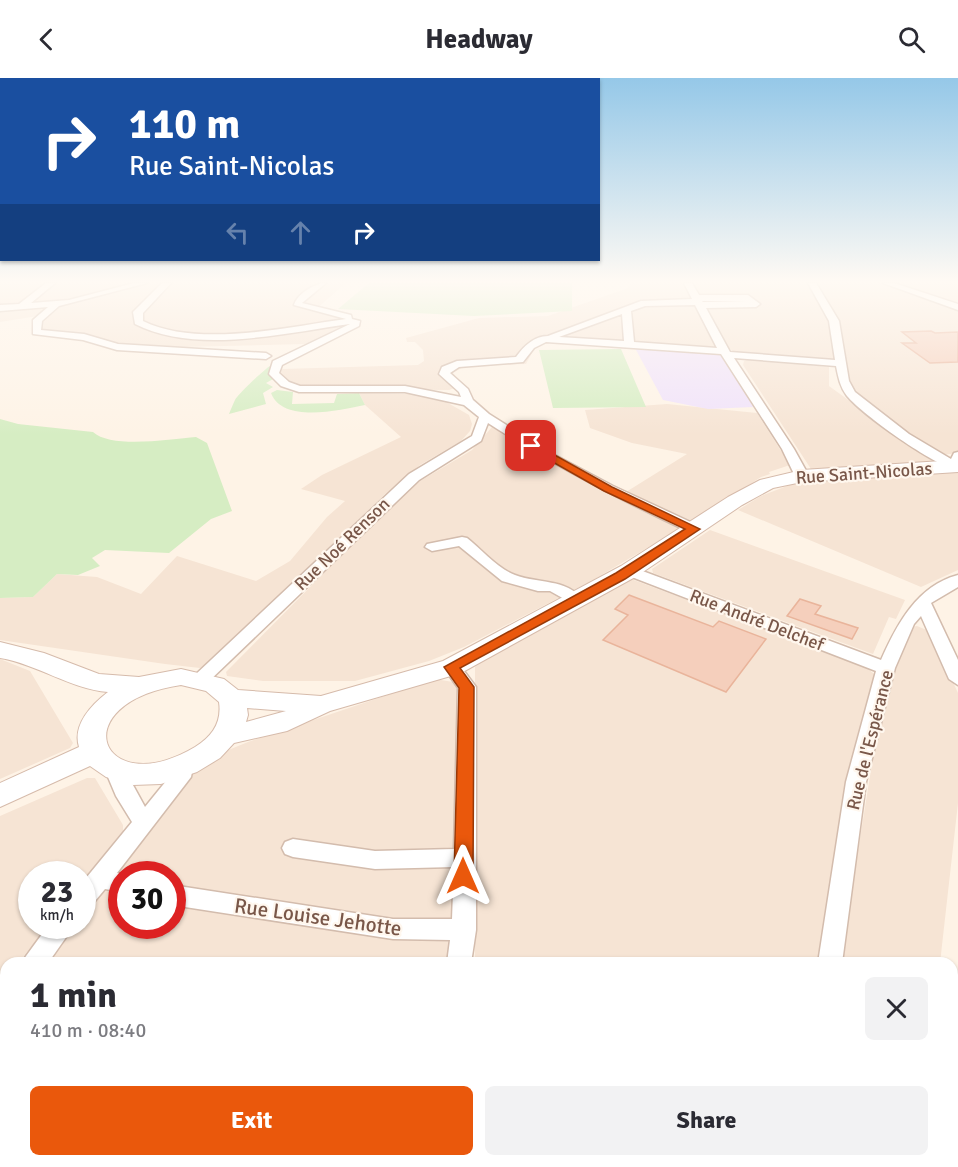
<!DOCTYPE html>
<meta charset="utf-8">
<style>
:root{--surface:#fff;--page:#f2f2f3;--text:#2b2b33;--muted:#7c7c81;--accent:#ea580c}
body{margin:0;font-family:Signika,sans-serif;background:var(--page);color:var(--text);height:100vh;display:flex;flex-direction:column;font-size:22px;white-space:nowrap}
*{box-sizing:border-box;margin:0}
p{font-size:20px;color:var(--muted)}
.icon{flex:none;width:33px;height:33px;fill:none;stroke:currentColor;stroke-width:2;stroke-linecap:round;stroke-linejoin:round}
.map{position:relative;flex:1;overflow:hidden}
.drawer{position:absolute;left:0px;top:879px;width:958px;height:210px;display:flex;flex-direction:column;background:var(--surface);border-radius:18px 18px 0 0;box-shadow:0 2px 4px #0004}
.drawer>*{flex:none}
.banner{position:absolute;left:0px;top:0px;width:600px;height:183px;box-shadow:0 2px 4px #0004;background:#1a4fa0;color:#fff;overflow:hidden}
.speed{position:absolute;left:18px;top:783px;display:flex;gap:12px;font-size:30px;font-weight:700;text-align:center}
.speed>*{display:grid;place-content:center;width:78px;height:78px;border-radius:50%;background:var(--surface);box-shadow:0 2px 4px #0004;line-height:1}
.speed small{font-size:15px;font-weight:400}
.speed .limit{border:9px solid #d22;background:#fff;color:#111}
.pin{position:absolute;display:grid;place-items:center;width:51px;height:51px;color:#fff;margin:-26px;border-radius:12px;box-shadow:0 3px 9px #0006}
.me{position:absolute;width:66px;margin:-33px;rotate:0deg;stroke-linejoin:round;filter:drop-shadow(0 0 4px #0008)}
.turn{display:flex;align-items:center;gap:21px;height:126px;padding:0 30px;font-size:27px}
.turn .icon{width:78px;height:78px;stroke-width:2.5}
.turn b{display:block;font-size:42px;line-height:51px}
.lanes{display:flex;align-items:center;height:57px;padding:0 30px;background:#0003;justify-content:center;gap:30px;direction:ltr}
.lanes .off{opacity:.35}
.round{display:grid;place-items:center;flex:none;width:63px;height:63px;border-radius:9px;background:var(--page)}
.summary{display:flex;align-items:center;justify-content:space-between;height:102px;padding:0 30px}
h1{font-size:36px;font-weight:800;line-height:45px}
.button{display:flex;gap:12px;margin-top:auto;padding:12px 30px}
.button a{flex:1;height:69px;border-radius:9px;background:var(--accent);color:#fff;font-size:24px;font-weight:800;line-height:69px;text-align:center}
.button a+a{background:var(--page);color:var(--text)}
header{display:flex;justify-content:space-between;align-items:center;height:78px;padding:0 30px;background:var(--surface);font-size:27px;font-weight:800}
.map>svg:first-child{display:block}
.residential{fill:#f6e4d4}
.education{fill:#f0e2fa}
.green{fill:#d6edc3}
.building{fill:#f5cfbc;stroke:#e9b49b;stroke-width:1.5}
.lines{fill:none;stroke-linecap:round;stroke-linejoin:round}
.street-casing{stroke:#d3bcad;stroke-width:3}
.secondary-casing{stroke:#d6bbab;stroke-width:2}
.street{fill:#fff;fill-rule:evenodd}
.secondary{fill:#fff;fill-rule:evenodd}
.route{fill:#ea580c;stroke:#983908;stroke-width:1.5}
.labels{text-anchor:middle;stroke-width:4.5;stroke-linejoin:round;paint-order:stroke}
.street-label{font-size:18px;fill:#795749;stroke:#fff7ee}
.near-street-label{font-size:21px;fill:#795749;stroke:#fff7ee}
</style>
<header><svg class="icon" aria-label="back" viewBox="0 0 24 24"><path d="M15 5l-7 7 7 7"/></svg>Headway<svg class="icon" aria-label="search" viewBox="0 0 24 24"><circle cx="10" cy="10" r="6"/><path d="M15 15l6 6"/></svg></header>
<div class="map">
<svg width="958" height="1089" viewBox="0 0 958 1089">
<rect width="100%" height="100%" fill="#fef3e6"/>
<path class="residential" d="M0,205h346l-31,27 40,11 -6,7 -44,16 -168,4 -96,-15 -3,-13 17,-16 -55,3z
M631,205h327v170l-16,2 -15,-7 -72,-53 -6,-10 -5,-23 -108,-9 -6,-4 -190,-11 -14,26 -61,2 -12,7 10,12 -14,5 -127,-1 -29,-5 -13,-10 2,-5 136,-4 6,-4 -1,-11 -8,-8h-8l-1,-4 73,-20 69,-2 80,-28z
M48,229l-10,9 -38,6v-13z
M751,281l78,8v19l90,65 21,11 -129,7 -68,-104 1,-4z
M359,315l51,1 31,5 28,16 3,9 -2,7 -9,10 -41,24 -35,29 -179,172 -6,2 -35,-4 -165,-24v-42l33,-1 24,-23 40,3 44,17 36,-38 79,25 34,-20 37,-44 18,-16 -44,-12 21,-14 79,-38 -36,-32z
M667,326l90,9 33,52 -21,7 1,2 -9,3 -68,45 -67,-30 61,-38 -55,-11 -42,-15 -5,-18z
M492,349h4l94,56 90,42 -1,4 -86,51 -129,67 -35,14 -74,20h-92l-36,-5 -1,-4 181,-183 65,-39z
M958,394v98l-37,17 -183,-77 23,-14 34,-13z
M710,452l195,70 -9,19 -7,-2 -16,37 -220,-81 -1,-4z
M631,501l234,87 9,8 2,4 -57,285h-344v-296l3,-4z
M917,548l12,5 29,62v110l-18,160h-100l39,-243 12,-44 21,-49z
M0,581l30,12 43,72 -3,5 -70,31z
M435,601l18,3 5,8 -5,230 -53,3 -227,-35 -1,-14 -54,-1 69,-92 12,-13 22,-15 27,-11z
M87,700h8l28,47v6l-40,51 -1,-8h-50v52h16l-30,37h-12v15l-6,8v-170z
M105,811l16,2 1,35h50l1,-23 272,34 7,4 -1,22h-406l30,-37h7l1,-10z
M6,933v117l-6,-3v-107z
M57,1083h304l-5,6h-290z
M398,1083h396l-1,6h-395z"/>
<path class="education" d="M635,270l89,7 29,52 -45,2 -45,-9z"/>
<path class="green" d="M369,205h203v28l-98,5 -136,-7z
M621,271l25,58 -93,1 -14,-58z
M270,288v9l3,4 -7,4 7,4 -10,6 3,11 -37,10c2,-5 4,-10 6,-14 2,-5 32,-33 35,-34z
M277,312l16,2 -1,12 42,-1 3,-9 22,-1 6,12c-25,5 -82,19 -94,-12z
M0,341l18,5 75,8c18,17 78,7 103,5l11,6 25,68 -21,8 -42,34 -64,-3 -13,8 8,8 -22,9 -21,-1 -24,23 -33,1z
M953,938l5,1v150h-137l1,-6h130z"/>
<path class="building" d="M931,253l4,2 23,-1v30l-28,1 -28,-20h14l-14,-11z
M629,517l84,32 6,-6 47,18 -40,53 -123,-52 25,-25 -13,-6z
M800,521l21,7 -6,8 43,14 -6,11 -65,-23z"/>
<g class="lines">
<g class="street-casing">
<path id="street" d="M46,205h9l-24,20 38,-3 65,-17h13l-88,23 -17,15 -1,9 43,4 34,10 148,9 5,3 -5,3 -149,-9 -34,-10 -50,-6v-14l15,-13 -48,4v-6l19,-1z
M162,205h9l-28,30v8c55,27 144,6 203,-2l-52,-14c3,-11 21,-22 32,-22l-24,20 49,12 1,4 8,2 -1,5 -77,39 -3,8 10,9 11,4h105l56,11 -2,-5 -20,-18 3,-7 15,-6 59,-4c8,-11 18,-21 32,-21l93,-35 51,-2 -8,-16h8l7,12h49l12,9 -4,3 -50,1 24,44 105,8 -6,-39 -21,-38h8l23,38 10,60 6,11 54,42 42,25 3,-6 4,-1v18c-24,-4 -95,-55 -111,-74 -7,-9 -9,-20 -11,-30l-102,-8 60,91 15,27 -7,4 -7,-4 -13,-27 -61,-95 -175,-12 -12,6 -11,14 -64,5 -9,6 18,16 5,11 16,14 62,39 62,33 86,40 2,3 -2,3h-10c-70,-33 -136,-67 -201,-109l-7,18 -62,39 -212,203 -6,2 -9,-6 3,-4 214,-201 63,-38 7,-19 -15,-12 -59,-13h-106l-18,-6 -12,-12 4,-13 77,-37c-65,9 -155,31 -215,0l-2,-12zM702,223h45l-44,1zM695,227l22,43 -83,-6 -3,-31 14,-5zM622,236l2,27 -65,-4z
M883,205h11l64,21v6z
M462,459l5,1c14,11 31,31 48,37 23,9 51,3 68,25l-8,5 -25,-14h-12l-36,-10 -43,-35 -27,5 -7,-4 2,-3z
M629,488l252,94c16,-36 36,-74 77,-85v12l-27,16 27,57v25l-9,-6 -28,-63 -7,8 -19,44 -29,114 -24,181h-24l28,-181 30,-111 -252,-97 -3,-3 3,-3z
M452,583l6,2 18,24v243l-5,33h-24l3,-23 -57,-1 -221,-34v-20l221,34h59l2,-52 -79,2 -82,-12 -8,-3 -3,-6 3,-6 8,-3 82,12 79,-2 4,-161 -15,-21z
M183,682l7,2 3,5 -2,10 -74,96 8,1h-3v18l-17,-3 -15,18 -8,3v-27l50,-61 -16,-26 -11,-26 3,-5 7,-2 7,2 23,42 26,-32 5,-13z
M48,848h26l-26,37h-27z
M6,907v28l-6,2v-27z
M6,1071v12h31l3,6h-40v-12z
M359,1083h30l-3,6h-30z
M784,1083h30l-1,6h-30z"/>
</g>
<g class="secondary-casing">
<path id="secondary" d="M958,382v12l-156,10 -29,6 -31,17 -105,71 -176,97 -131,38 -43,20 -53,12 -14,15 -23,14 -36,12 -28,1 -27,-8 -16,-11 -90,41v-24l79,-36c-7,-22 13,-43 29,-55 -38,-3 -71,-28 -108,-34v-16l44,11 55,21 40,3 42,-8 43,10 14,11 83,6 122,-35 178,-95 107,-69 32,-17 42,-10zM181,607l25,6 13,11c3,20 -6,34 -24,45 -95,56 -134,-44 -14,-62zM247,630l39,3 -40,11 2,-7z"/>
</g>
<use href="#street" class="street"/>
<use href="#secondary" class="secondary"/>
</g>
<linearGradient id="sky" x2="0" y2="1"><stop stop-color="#95c8e8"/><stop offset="0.57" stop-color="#fffaf4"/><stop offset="1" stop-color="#fffaf4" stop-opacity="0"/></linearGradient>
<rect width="958" height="357" fill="url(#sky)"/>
<path class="route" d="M528,366h7l77,43 88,42 -75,50 -165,89 14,19 -1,189 -3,5 -7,3 -6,-3 -3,-5 5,-188 -15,-21 172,-94 69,-44 -81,-38 -76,-43z"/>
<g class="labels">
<g class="street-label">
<text transform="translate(864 395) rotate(-4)" y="6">Rue Saint-Nicolas</text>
<text transform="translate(342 466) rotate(-44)" y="6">Rue Noé Renson</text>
<text transform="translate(757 542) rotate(21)" y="6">Rue André Delchef</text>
<text transform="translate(870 662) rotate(-76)" y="6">Rue de l'Espérance</text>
</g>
<g class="near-street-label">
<text transform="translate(318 839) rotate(8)" y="7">Rue Louise Jehotte</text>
</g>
</g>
</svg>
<div class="speed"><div>23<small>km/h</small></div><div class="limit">30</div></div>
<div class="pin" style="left:531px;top:368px;background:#d93025"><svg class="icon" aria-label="arrive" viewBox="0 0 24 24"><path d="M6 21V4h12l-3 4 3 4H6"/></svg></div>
<svg class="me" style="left:463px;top:798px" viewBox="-20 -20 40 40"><path d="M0-17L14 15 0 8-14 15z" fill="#ea580c" stroke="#fff" stroke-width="4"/></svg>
<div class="banner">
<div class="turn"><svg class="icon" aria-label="right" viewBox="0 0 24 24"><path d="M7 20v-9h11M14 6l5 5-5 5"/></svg><div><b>110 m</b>Rue Saint-Nicolas</div></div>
<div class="lanes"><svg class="icon off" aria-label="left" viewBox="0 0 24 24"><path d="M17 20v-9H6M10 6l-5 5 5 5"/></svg><svg class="icon off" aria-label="ahead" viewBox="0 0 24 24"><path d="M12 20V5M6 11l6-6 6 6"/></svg><svg class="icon" aria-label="right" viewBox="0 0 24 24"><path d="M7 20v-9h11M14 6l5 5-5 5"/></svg></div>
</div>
<section class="drawer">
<div class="summary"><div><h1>1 min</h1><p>410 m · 08:40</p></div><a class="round"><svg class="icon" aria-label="close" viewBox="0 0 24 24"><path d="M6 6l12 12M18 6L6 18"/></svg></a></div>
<div class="button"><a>Exit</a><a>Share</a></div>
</section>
</div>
